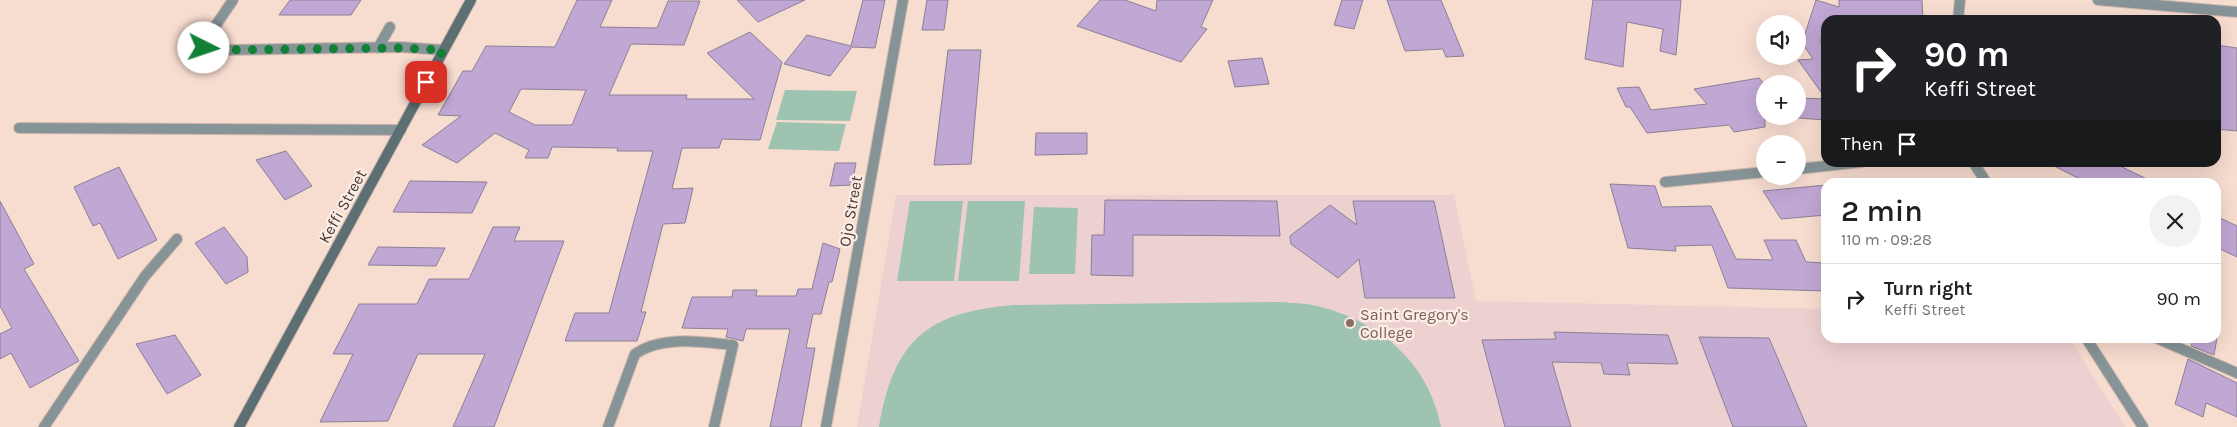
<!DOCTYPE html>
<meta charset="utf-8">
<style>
:root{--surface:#fff;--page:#f2f2f2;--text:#202124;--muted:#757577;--line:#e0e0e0}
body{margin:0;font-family:Karla,sans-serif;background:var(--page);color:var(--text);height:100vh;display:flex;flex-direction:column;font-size:19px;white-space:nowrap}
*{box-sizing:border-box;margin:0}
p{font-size:16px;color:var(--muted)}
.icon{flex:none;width:28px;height:28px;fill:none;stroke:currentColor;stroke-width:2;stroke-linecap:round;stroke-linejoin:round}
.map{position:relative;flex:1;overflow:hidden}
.sheet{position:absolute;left:1821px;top:178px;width:400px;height:165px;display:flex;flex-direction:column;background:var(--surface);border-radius:15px;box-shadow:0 5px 20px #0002}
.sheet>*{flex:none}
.top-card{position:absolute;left:1821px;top:15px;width:400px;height:152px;border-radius:15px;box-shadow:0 5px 20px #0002;background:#202124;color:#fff;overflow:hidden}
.fabs{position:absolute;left:1756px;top:15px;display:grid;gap:10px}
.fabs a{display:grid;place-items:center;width:50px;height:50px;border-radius:50%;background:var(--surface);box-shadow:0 5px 20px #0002;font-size:25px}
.pin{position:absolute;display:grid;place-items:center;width:42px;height:42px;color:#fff;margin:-21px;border-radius:10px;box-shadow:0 2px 8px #0006}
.me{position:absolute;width:55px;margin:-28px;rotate:94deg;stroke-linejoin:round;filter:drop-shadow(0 0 4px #0008)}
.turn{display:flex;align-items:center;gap:18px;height:105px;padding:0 20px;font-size:22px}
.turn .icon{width:65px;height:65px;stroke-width:2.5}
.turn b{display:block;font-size:35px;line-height:42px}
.then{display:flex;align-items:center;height:48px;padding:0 20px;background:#0003;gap:10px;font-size:19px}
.round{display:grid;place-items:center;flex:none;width:52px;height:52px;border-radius:26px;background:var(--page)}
.head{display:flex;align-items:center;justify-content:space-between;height:85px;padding:0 20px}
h1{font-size:30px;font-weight:600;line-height:38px}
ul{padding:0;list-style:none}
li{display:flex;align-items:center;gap:15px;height:70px;padding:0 20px;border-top:1px solid var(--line)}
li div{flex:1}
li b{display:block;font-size:19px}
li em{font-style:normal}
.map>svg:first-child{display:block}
.education{fill:#ecd1d0}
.green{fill:#9fc3b1}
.building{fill:#c1a7d4;stroke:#8b8095;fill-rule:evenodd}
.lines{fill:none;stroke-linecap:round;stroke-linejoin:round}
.minor-casing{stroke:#d0b8ae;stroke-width:12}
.tertiary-casing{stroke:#d0b8ae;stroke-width:12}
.secondary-casing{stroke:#d0b8ae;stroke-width:12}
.minor{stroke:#879497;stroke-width:10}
.tertiary{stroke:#879497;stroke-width:10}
.secondary{stroke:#5c6f73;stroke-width:10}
.route{stroke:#128037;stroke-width:9;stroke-dasharray:0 16.2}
.education-dot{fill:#8d6e63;stroke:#fcece4;stroke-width:2}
.labels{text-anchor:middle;stroke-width:4.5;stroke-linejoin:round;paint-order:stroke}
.street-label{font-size:16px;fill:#443a35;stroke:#fcece4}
.education-label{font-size:16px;fill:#785e54;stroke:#fcece4;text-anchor:start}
</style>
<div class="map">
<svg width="2237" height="427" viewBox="0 0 2237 427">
<rect width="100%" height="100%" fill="#f7dcd0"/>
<path class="education" d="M896,195h558l22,106 350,8v29h243l56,89h-1268z"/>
<path class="green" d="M785,90l72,1 -7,30 -74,-1z
M777,122l69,2 -7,27 -71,-2z
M910,201h53l-9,80h-57z
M968,201h57l-6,80h-61z
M1034,207l44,1 -3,66h-46z
M1279,302c14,1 29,1 42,5 61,16 108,57 120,120h-562c15,-87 48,-115 135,-122z"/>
<path class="building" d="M290,0h71l-10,15h-72z
M577,0h35l-12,27 57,1 11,-27h32l-16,44 -53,-1 -22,51h78l-1,4h68l-47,-46 43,-21 32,30 -22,78 -38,-1 -3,9h-37l-10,41 21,-1 -8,35 -22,1 -22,88h5l-9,29h-72l10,-28h34l44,-162h-36l1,-3 -66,-1 -4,11h-23l4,-8 -34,-17 -38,30 -35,-18 39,-29 -23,-1 25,-44h9l14,-25 69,1zM521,89l65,1 -14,35h-37l-26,-13z
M737,0h68l-47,22z
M863,0h22l-10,48 -23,-1 -22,29 -46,-12 23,-29 44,11z
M927,0h21l-4,30h-22z
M1100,0h25l31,11 1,-11h56l-12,27 6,2 -26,33 -104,-36z
M1342,0h21l-9,29 -20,-4z
M1387,0h54l23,56 -18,1 -3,-8 -38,2z
M1593,0h88l-5,55 -16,-4 3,-22 -36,-7 -4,45 -38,-8z
M1816,0l23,7v-7h83l1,20h-97l-6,22 6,8v70l-28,-2v-20l28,1 -28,-39 15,-1 -11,-16z
M2216,45l21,3v83l-21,-2z
M948,50h33l-10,114 -37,1z
M1262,58l7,26 -34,3 -7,-26z
M1759,78l6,7v42l-31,5 -5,-7 -82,8 -17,-26h-4l-9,-19 22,-1 12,23 56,-6 -13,-15z
M1036,133h51v21l-52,1z
M286,151l26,35 -27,14 -29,-40z
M2046,162h66l41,20h-67z
M835,163h21l-4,22 -22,1z
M119,167l38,73 -39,19 -18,-36 -7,3 -19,-39z
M410,181l77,1 -15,31 -79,-1z
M1610,184l45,2 7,21 49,-1 25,53 37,1 -9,-20h32l10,22 20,1v28l-98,-3 -16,-43 -37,1 1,5 -48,-3z
M1826,185v30l-45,4 -18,-28z
M1105,200l172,1 3,35 -147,-1v41l-42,-1 1,-40h12z
M0,201l34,63 -10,5 55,92 -49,27 -19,-35 -11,6v-25l12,-6 -12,-22z
M1353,201h81l21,97h-90l-6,-39 -21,19 -47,-34 -1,-8 40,-31 27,20z
M2216,216l21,10v31l-21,-10z
M224,227l23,30 1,15 -22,12 -31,-41z
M493,227h27l-6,14h50l-70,186h-41l32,-73h-67l-30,67 -68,1 33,-68h-20l26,-50h58l12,-25h40z
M823,243l17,6 -8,33h-3l-8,32h-8l-7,34h9l-14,79h-31l20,-98h-44l-3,12 -17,-4 2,-8 -46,-1 10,-31h40l1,-7h24l-1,6h40l2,-7h14z
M378,247l67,1 -9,18 -68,-1z
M1554,332l114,3 10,29 -51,-1 3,12 -26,-1 -3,-11 -49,-1 19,65h-66l-23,-87 74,-1z
M175,335l26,40 -34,19 -31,-50z
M1699,337l70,1 38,89h-74z
M2194,338h23l-3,17 -23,-9z
M2188,359l49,24v34l-31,-14 -3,14 -28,-13z"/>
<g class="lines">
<g class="minor-casing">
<path id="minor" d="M233,0l-30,44 1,4 21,2 175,-3 43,3
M2098,0l139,12
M378,48l12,-21
M19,128l382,2
M1798,169l64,-7
M1665,182l100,-10
M2156,338l81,35
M44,427l101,-151 32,-37
M608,427l27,-73c27,-19 67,-12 98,-9l-19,82
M826,427l77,-427"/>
</g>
<g class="tertiary-casing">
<path id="tertiary" d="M1958,20l2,-20
M1973,162l13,20
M2086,338l57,89"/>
</g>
<g class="secondary-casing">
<path id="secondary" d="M239,427l232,-427"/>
</g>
<use href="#minor" class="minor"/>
<use href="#tertiary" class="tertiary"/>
<use href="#secondary" class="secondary"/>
</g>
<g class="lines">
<path class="route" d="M204,48l21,2 175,-2 43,2 -17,32"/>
</g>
<circle class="education-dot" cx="1350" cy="323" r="5"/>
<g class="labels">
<g class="street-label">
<text transform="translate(342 206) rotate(-61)" y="6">Keffi Street</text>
<text transform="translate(850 211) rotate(-80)" y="6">Ojo Street</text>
</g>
<g class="education-label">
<text x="1360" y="320">Saint Gregory's<tspan x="1360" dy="18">College</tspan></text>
</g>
</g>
</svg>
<div class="fabs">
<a><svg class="icon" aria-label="sound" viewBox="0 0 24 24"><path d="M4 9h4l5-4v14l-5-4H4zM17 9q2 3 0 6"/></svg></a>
<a>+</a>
<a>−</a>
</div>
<div class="pin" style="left:426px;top:82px;background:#d93025"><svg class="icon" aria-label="arrive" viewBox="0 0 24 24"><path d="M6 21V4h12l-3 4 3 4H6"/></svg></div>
<svg class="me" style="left:204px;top:48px" viewBox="-20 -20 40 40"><circle r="19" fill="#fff"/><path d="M0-13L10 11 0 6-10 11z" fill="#128037"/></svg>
<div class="top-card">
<div class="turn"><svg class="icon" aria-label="right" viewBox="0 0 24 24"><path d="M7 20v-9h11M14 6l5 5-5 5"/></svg><div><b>90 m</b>Keffi Street</div></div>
<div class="then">Then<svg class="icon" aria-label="arrive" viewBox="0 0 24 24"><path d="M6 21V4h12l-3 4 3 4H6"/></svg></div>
</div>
<section class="sheet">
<div class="head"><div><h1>2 min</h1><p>110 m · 09:28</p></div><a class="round"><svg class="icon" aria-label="close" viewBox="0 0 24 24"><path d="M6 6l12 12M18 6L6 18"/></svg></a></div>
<ul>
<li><svg class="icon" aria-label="right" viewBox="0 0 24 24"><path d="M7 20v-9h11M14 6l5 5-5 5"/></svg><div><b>Turn right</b><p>Keffi Street</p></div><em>90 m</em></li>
</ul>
</section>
</div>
